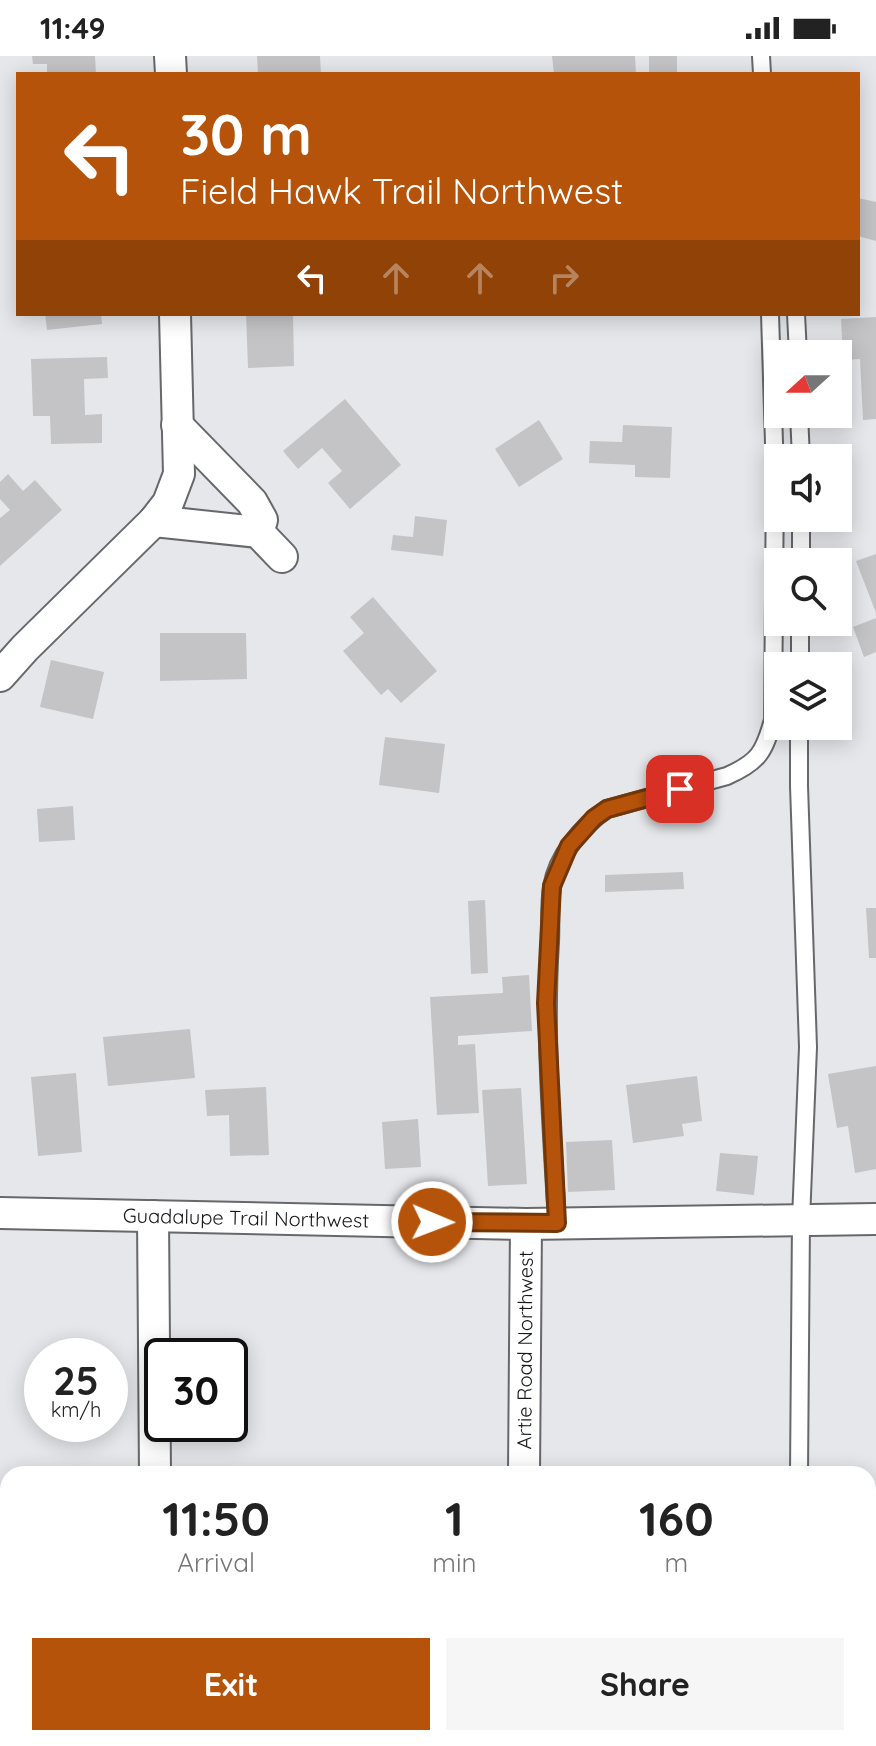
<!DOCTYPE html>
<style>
:root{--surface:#fff;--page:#f6f6f6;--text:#222;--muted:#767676;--accent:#b45309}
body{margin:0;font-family:Quicksand,sans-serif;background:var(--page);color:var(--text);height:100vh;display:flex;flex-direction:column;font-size:30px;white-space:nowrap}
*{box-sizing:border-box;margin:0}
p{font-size:26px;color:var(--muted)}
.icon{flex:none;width:44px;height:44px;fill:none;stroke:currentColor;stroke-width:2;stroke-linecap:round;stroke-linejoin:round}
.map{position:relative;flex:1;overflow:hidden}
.sheet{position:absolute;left:0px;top:1410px;width:876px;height:280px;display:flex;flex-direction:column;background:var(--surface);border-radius:24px 24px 0 0;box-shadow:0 4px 20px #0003}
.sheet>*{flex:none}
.guide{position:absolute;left:16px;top:16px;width:844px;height:244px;border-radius:0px;box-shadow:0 4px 20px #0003;background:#b45309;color:#fff;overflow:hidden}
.needle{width:52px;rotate:249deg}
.controls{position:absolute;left:764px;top:284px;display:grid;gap:16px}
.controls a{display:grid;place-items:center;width:88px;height:88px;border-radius:0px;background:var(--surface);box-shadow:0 4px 20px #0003;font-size:40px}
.speed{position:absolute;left:24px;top:1282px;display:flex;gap:16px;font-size:40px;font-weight:700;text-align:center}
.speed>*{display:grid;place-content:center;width:104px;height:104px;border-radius:50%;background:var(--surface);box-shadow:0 4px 20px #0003;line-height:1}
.speed small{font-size:20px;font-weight:400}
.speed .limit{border:4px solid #111;border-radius:12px;background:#fff;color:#111}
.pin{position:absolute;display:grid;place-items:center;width:68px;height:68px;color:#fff;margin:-34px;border-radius:16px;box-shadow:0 4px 12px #0006}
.me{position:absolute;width:88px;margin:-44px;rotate:91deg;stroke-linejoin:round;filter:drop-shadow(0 0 6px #0008)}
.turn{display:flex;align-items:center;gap:28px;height:168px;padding:0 32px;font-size:36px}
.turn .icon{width:104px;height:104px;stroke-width:2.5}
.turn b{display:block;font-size:56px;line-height:68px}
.lanes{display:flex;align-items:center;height:76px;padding:0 32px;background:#0003;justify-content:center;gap:40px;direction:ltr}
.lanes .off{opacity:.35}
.eta{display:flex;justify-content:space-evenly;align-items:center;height:136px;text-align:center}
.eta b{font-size:48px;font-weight:700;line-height:56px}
.primary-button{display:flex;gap:16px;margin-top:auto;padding:16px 32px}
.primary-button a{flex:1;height:92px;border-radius:0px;background:var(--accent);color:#fff;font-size:32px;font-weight:700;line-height:92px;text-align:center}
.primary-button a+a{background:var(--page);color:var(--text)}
.status{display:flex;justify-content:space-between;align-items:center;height:56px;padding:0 40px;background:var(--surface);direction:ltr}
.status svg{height:22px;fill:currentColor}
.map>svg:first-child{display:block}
.building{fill:#c4c4c7}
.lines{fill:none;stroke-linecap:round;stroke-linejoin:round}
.lane-casing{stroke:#67686b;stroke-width:20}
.street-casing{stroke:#67686b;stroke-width:34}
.lane{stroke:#fff;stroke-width:16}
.street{stroke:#fff;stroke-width:30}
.route-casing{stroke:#753606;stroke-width:20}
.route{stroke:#b45309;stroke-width:14}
.labels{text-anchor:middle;stroke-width:8;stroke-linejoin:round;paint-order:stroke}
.street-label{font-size:20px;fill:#161718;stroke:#e5e7ea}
</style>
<div class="status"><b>11:49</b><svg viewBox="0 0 49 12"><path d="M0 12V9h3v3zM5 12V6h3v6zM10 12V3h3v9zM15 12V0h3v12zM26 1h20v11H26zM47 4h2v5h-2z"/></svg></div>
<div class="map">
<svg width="876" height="1690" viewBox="0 0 876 1690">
<rect width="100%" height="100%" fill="#e5e7ea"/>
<path class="building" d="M32,0h63l1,18h-49v-10h-14z
M257,0h63l1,18h-63z
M552,0h83l1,18h-82z
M649,0h28v18h-28z
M858,142l18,4v39l-18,-5z
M45,258h56l1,10 -55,6z
M246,258h47l1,52 -46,2z
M876,261v102l-13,1 -3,-61 -17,1 -2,-41z
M107,301l1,21 -24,1 1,36 17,-1v29l-51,1 -1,-28h-17l-2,-57z
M345,343l56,66 -51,44 -22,-26 14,-12 -20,-23 -24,21 -15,-18z
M539,364l24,39 -44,28 -24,-38z
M623,369l49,2 -2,51 -35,-1v-12l-46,-2 1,-22 32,1z
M8,418l15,17 12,-11 27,30 -62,56v-48l10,-8 -10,-11v-17z
M415,460l32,4 -4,36 -52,-6 2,-15 20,2z
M876,498v59l-20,-52z
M373,541l64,74 -36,32 -13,-14 -7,6 -38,-44 21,-18 -14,-16z
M876,562v34l-12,5 -11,-30z
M160,577h86l1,46 -87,2z
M51,604l53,12 -11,47 -53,-12z
M385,681l60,7 -6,49 -60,-8z
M73,750l2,34 -36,2 -2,-33z
M683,816l1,17 -79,3v-17z
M485,844l3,73 -17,1 -3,-73z
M866,852h10v50h-7z
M529,919l3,56 -74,5v9l17,-1 4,69 -42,2 -7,-118 73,-4 -1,-16z
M190,973l5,49 -87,8 -5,-49z
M876,1010v103l-21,4 -7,-47 -11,2 -9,-54z
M76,1017l6,79 -44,4 -7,-79z
M697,1020l5,45 -20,3 2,12 -51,7 -7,-58z
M266,1031l3,68 -39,1 -1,-41 -22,1 -2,-26z
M521,1032l6,96 -39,2 -6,-96z
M418,1063l3,48 -36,2 -3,-47z
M612,1084l3,50 -47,2 -2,-50z
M720,1097l38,3 -4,39 -38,-4z"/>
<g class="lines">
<g class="lane-casing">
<path id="lane" d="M761,0l1,18
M796,258l2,40
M799,358l2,44
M801,506v-44
M800,610v-44
M557,1167c-5,-93 -13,-187 -7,-281 1,-18 -1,-37 2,-55 5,-31 30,-61 55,-78l120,-33c32,-14 37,-24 46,-56l2,-245 -5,-161
M799,1418l2,-254 7,-173 -9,-261v-60
M800,1682l1,8"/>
</g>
<g class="street-casing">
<g id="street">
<path d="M170,0l1,18"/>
<path d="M177,369l75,77 10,18 -4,12"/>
<path d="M154,465l104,11 24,25"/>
<path d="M0,620l25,-28 129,-127 14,-18 11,-29 -4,-160"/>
<path id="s1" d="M0,1157l526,11 350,-5"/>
<path d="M153,1160l2,258"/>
<path id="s2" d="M524,1418l2,-250"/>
<path d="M158,1682v8"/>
<path d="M522,1690v-8"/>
</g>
</g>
<use href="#lane" class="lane"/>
<use href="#street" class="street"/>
</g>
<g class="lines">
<g class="route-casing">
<path id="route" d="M432,1166l125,1 -11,-220 6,-117 17,-40 25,-28 13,-9 73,-20"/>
</g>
<use href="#route" class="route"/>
</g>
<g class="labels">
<g class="street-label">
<text dy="7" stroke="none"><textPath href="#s1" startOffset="246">Guadalupe Trail Northwest</textPath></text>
<text dy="7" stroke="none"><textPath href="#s2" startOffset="124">Artie Road Northwest</textPath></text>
</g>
</g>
</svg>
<div class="controls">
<a><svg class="needle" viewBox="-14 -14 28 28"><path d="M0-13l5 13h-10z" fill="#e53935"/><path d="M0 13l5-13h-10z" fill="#767676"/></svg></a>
<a><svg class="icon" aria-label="sound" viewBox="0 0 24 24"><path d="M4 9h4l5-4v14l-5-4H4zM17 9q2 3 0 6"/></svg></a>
<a><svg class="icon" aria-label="search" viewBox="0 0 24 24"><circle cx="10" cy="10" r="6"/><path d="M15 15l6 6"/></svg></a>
<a><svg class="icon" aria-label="layers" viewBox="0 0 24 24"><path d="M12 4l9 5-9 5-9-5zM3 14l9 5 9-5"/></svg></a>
</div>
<div class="speed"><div>25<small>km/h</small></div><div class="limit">30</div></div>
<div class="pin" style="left:680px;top:733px;background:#d93025"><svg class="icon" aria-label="arrive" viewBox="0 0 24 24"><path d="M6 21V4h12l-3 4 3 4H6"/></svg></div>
<svg class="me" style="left:432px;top:1166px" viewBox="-20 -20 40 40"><circle r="17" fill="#b45309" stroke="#fff" stroke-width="3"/><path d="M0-11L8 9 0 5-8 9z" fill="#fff"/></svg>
<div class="guide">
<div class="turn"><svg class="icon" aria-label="left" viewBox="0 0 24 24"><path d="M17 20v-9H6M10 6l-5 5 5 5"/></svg><div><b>30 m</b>Field Hawk Trail Northwest</div></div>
<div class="lanes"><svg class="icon" aria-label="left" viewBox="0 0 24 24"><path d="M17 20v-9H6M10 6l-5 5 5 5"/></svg><svg class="icon off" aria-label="ahead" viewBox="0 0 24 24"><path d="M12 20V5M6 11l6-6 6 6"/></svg><svg class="icon off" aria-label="ahead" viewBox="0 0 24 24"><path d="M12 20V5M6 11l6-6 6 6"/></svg><svg class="icon off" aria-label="right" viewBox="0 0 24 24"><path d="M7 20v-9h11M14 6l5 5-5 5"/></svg></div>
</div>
<section class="sheet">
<div class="eta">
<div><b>11:50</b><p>Arrival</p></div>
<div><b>1</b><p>min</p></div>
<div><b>160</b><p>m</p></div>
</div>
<div class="primary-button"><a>Exit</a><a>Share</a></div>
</section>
</div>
